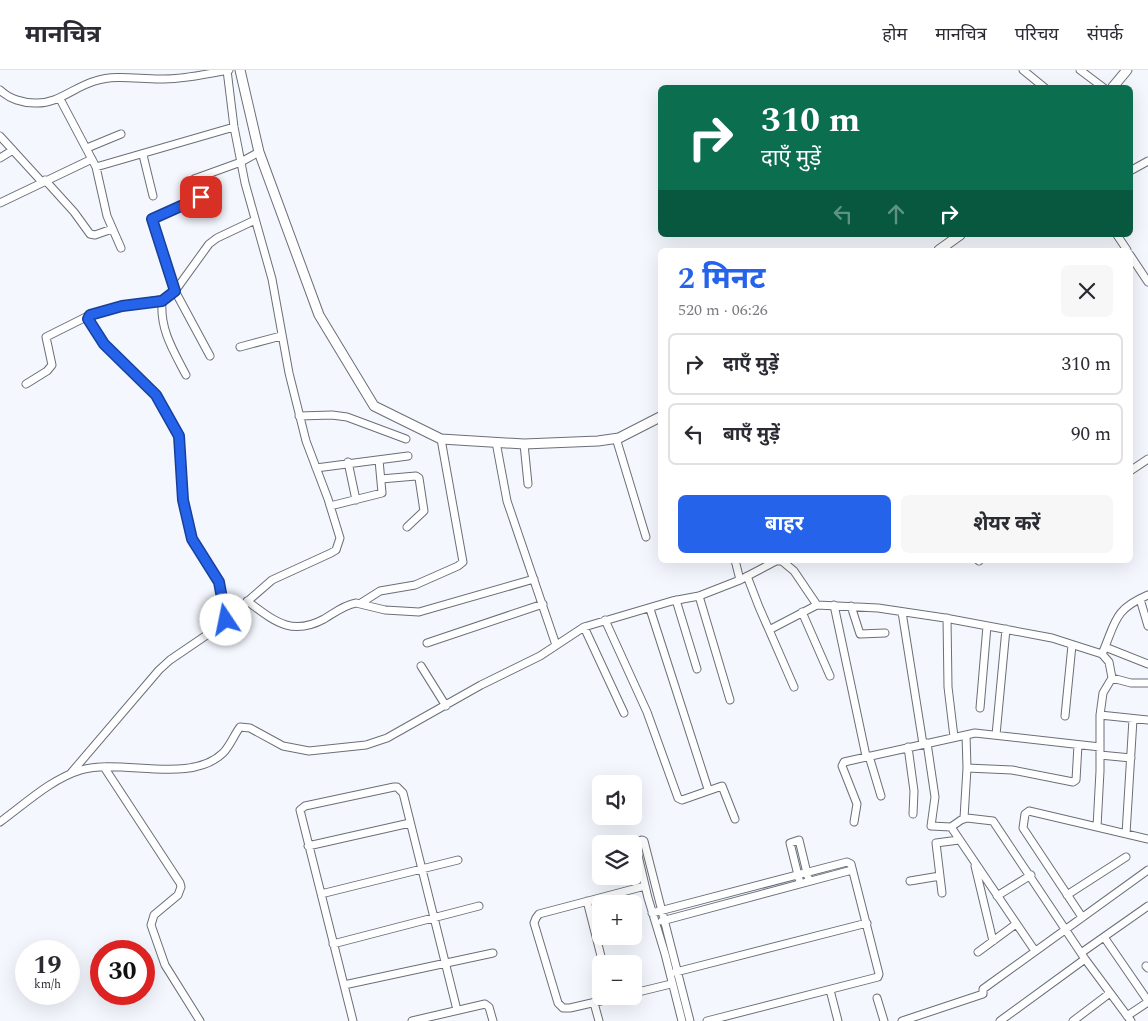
<!DOCTYPE html>
<html lang="hi">
<meta charset="utf-8">
<style>
:root{--surface:#fff;--page:#f7f7f7;--text:#2b2b33;--muted:#7c7c81;--line:#e1e1e2;--accent:#2563eb}
body{margin:0;font-family:Spectral,"Noto Sans Devanagari",serif;background:var(--page);color:var(--text);height:100vh;display:flex;flex-direction:column;font-size:19px;white-space:nowrap}
*{box-sizing:border-box;margin:0}
p{font-size:16px;color:var(--muted)}
.icon{flex:none;width:28px;height:28px;fill:none;stroke:currentColor;stroke-width:2;stroke-linecap:round;stroke-linejoin:round}
.map{position:relative;flex:1;overflow:hidden}
.sheet{position:absolute;left:658px;top:178px;width:475px;height:315px;display:flex;flex-direction:column;background:var(--surface);border-radius:8px;box-shadow:0 5px 20px #0002}
.sheet>*{flex:none}
.guide{position:absolute;left:658px;top:15px;width:475px;height:152px;border-radius:8px;box-shadow:0 5px 20px #0002;background:#0b6e4f;color:#fff;overflow:hidden}
.fabs{position:absolute;left:592px;top:705px;display:grid;gap:10px}
.fabs a{display:grid;place-items:center;width:50px;height:50px;border-radius:8px;background:var(--surface);box-shadow:0 5px 20px #0002;font-size:25px}
.speed{position:absolute;left:15px;top:870px;display:flex;gap:10px;font-size:25px;font-weight:700;text-align:center}
.speed>*{display:grid;place-content:center;width:65px;height:65px;border-radius:50%;background:var(--surface);box-shadow:0 5px 20px #0002;line-height:1}
.speed small{font-size:12px;font-weight:400}
.speed .limit{border:8px solid #d22;background:#fff;color:#111}
.pin{position:absolute;display:grid;place-items:center;width:42px;height:42px;color:#fff;margin:-21px;border-radius:10px;box-shadow:0 2px 8px #0006}
.me{position:absolute;width:55px;margin:-28px;rotate:349deg;stroke-linejoin:round;filter:drop-shadow(0 0 4px #0008)}
.turn{display:flex;align-items:center;gap:18px;height:105px;padding:0 20px;font-size:22px}
.turn .icon{width:65px;height:65px;stroke-width:2.5}
.turn b{display:block;font-size:35px;line-height:42px}
.lanes{display:flex;align-items:center;height:48px;padding:0 20px;background:#0003;justify-content:center;gap:25px;direction:ltr}
.lanes .off{opacity:.35}
.round{display:grid;place-items:center;flex:none;width:52px;height:52px;border-radius:8px;background:var(--page)}
.head{display:flex;align-items:center;justify-content:space-between;height:85px;padding:0 20px}
h1{font-size:30px;font-weight:700;line-height:38px;color:var(--accent)}
.cta{display:flex;gap:10px;margin-top:auto;padding:10px 20px}
.cta a{flex:1;height:58px;border-radius:8px;background:var(--accent);color:#fff;font-size:20px;font-weight:700;line-height:58px;text-align:center}
.cta a+a{background:var(--page);color:var(--text)}
ul{padding:0;list-style:none}
li{display:flex;align-items:center;gap:15px;height:62px;margin:0 10px 8px;padding:0 10px;border:2px solid var(--line);border-radius:8px}
li div{flex:1}
li b{display:block;font-size:19px}
li em{font-style:normal}
header{display:flex;align-items:center;gap:30px;box-sizing:border-box;height:70px;padding:0 25px;background:var(--surface);border-bottom:1px solid var(--line)}
header strong{font-size:24px}
nav{display:flex;gap:28px;margin-inline-start:auto;font-size:18px}
.map>svg:first-child{display:block}
.lines{fill:none;stroke-linecap:round;stroke-linejoin:round}
.minor-casing{stroke:#6a6f78;stroke-width:9}
.tertiary-casing{stroke:#6a6f78;stroke-width:11}
.minor{stroke:#fff;stroke-width:7}
.tertiary{stroke:#fff;stroke-width:9}
.route-casing{stroke:#184099;stroke-width:12}
.route{stroke:#2563eb;stroke-width:9}
</style>
<header>
<strong>मानचित्र</strong>
<nav><a>होम</a><a>मानचित्र</a><a>परिचय</a><a>संपर्क</a></nav>
</header>
<div class="map">
<svg width="1148" height="951" viewBox="0 0 1148 951">
<rect width="100%" height="100%" fill="#f4f7fe"/>
<g class="lines">
<g class="minor-casing">
<path id="minor" d="M1023,0l22,18
M1080,0l24,18
M0,20c9,9 23,13 35,13 23,1 39,-16 60,-22 22,-7 47,-1 69,-2 21,0 44,-5 65,-9
M60,29l36,68 11,49 14,32
M0,66l42,46
M87,78l34,-14
M143,85l10,41
M0,88l13,-8
M96,97l138,-40
M1130,101l18,-10
M194,109l47,-17 18,-10
M45,110l29,32 16,22 5,1 17,-6
M201,127l-49,22 23,72 35,65
M0,133l92,-44
M1117,165l10,15
M1130,185l18,27
M162,231c-2,29 11,49 24,74
M240,277l41,-11
M26,314l21,-13 5,-6 -6,-28 44,-22
M299,346l33,-1 15,2 59,22
M616,368l30,99
M496,372l11,59 49,144
M524,374l4,40
M348,392l8,38
M316,398l92,-12
M1130,401l18,-12
M381,409l35,-3 3,2 5,33 -17,16
M330,436l52,-13 -3,-33
M735,490l5,20
M978,490l1,1
M747,506l12,31 35,80
M699,526l31,104
M1140,529l8,27
M676,530l21,69
M247,531c26,19 44,36 77,18 10,-6 20,-14 32,-16l29,7 34,2 115,-33
M361,533l19,-12 35,-6 43,-19 5,-4 -22,-123
M834,535l32,151
M851,536l9,28 25,-1
M650,539l58,180
M802,542l28,64
M902,542l21,132
M947,548l1,69 6,50
M226,550l-7,-38 -27,-43 -9,-40 -4,-63 -23,-41 -52,-51 -16,-27 34,-11 44,-7 9,-8 34,-47 8,-6 38,-18
M605,550l42,92 31,86 4,2 40,-14 13,33
M584,557l40,86
M769,560l48,-25
M427,573l116,-39
M1105,577l43,17
M1102,584c14,-32 11,-44 46,-59
M421,596l25,40
M980,638l7,-82
M1100,645l48,5
M1065,646l7,-71
M996,665l10,-106
M927,673l8,54 -4,29 20,1 10,-7 6,-2 26,3 92,138 46,62
M908,677l6,44 -1,23
M1100,685l31,3
M869,686l12,40
M104,697l76,116 1,4 -3,8 -24,20 -3,10 14,40 35,56
M967,698l45,2 61,12 3,-2 2,-35
M71,703l88,-103 11,-10 47,-32 55,-48 59,-27 5,-3 4,-12 -12,-39 -22,-58 -17,-68 -17,-94 -27,-96 -11,-56 -7,-57
M964,748l3,-50 -1,-33
M0,752c25,-18 51,-43 81,-52 40,-12 109,15 142,-17 7,-7 11,-18 17,-26l10,1 33,18 26,5 57,-6 21,-7 94,-53 59,-29 44,-29 88,-26 27,-5 41,-16 36,-19h6l12,10 23,34 61,3 67,10 107,20 50,16 7,8 3,16 19,5h17
M854,752l3,-18 -15,-38 2,-4 131,-29 125,14
M951,757l84,124
M1097,757l51,12
M1126,764l7,-115
M308,776l102,-23
M975,796l18,75
M799,809l-9,-36 9,-3 9,37
M910,811l30,-5
M942,823l-6,-50 23,-3
M321,824l137,-34
M1067,825l59,-38
M997,826l34,-21
M587,831l16,63
M652,843l195,-51 4,2 28,110 -1,3 -171,44
M1082,847l-59,-89 2,-14 4,-3 68,16 3,-56v-56l3,-22 9,-15
M662,851l190,-51
M1104,867l44,64
M333,874l146,-38
M978,882l38,-28
M1081,883l67,-47
M1146,896l2,2
M676,902l191,-49
M344,915l149,-32
M830,920l8,31
M634,923l37,-9
M622,926l-52,12h-7l-5,-5 -24,-80 2,-5 3,-4 106,-28
M877,928l7,23
M594,933l5,18
M1127,946l21,-14
M353,951l-53,-211 5,-4 89,-19h3l6,6 54,217
M412,951l73,-17 4,3 4,14
M682,951l-17,-67 -17,-56 -13,-55 7,-3 2,1 46,180
M902,951l81,-27v-5l165,-119
M1000,951l85,-62
M1073,951l37,-28"/>
</g>
<g class="tertiary-casing">
<path id="tertiary" d="M240,0l19,82 60,163 55,91 67,33 83,5 74,-3 21,-3 41,-21
M1112,18l15,-18
M939,180l21,-15"/>
</g>
<use href="#minor" class="minor"/>
<use href="#tertiary" class="tertiary"/>
</g>
<g class="lines">
<g class="route-casing">
<path id="route" d="M201,127l-49,22 23,72 -13,10 -40,5 -32,9 -2,4 16,25 52,51 23,41 4,64 9,39 27,43 7,38"/>
</g>
<use href="#route" class="route"/>
</g>
</svg>
<div class="fabs">
<a><svg class="icon" aria-label="sound" viewBox="0 0 24 24"><path d="M4 9h4l5-4v14l-5-4H4zM17 9q2 3 0 6"/></svg></a>
<a><svg class="icon" aria-label="layers" viewBox="0 0 24 24"><path d="M12 4l9 5-9 5-9-5zM3 14l9 5 9-5"/></svg></a>
<a>+</a>
<a>−</a>
</div>
<div class="speed"><div>19<small>km/h</small></div><div class="limit">30</div></div>
<div class="pin" style="left:201px;top:127px;background:#d93025"><svg class="icon" aria-label="arrive" viewBox="0 0 24 24"><path d="M6 21V4h12l-3 4 3 4H6"/></svg></div>
<svg class="me" style="left:226px;top:550px" viewBox="-20 -20 40 40"><circle r="19" fill="#fff"/><path d="M0-13L10 11 0 6-10 11z" fill="#2563eb"/></svg>
<div class="guide">
<div class="turn"><svg class="icon" aria-label="right" viewBox="0 0 24 24"><path d="M7 20v-9h11M14 6l5 5-5 5"/></svg><div><b>310 m</b>दाएँ मुड़ें</div></div>
<div class="lanes"><svg class="icon off" aria-label="left" viewBox="0 0 24 24"><path d="M17 20v-9H6M10 6l-5 5 5 5"/></svg><svg class="icon off" aria-label="ahead" viewBox="0 0 24 24"><path d="M12 20V5M6 11l6-6 6 6"/></svg><svg class="icon" aria-label="right" viewBox="0 0 24 24"><path d="M7 20v-9h11M14 6l5 5-5 5"/></svg></div>
</div>
<section class="sheet">
<div class="head"><div><h1>2 मिनट</h1><p>520 m · 06:26</p></div><a class="round"><svg class="icon" aria-label="close" viewBox="0 0 24 24"><path d="M6 6l12 12M18 6L6 18"/></svg></a></div>
<ul>
<li><svg class="icon" aria-label="right" viewBox="0 0 24 24"><path d="M7 20v-9h11M14 6l5 5-5 5"/></svg><div><b>दाएँ मुड़ें</b></div><em>310 m</em></li>
<li><svg class="icon" aria-label="left" viewBox="0 0 24 24"><path d="M17 20v-9H6M10 6l-5 5 5 5"/></svg><div><b>बाएँ मुड़ें</b></div><em>90 m</em></li>
</ul>
<div class="cta"><a>बाहर</a><a>शेयर करें</a></div>
</section>
</div>
